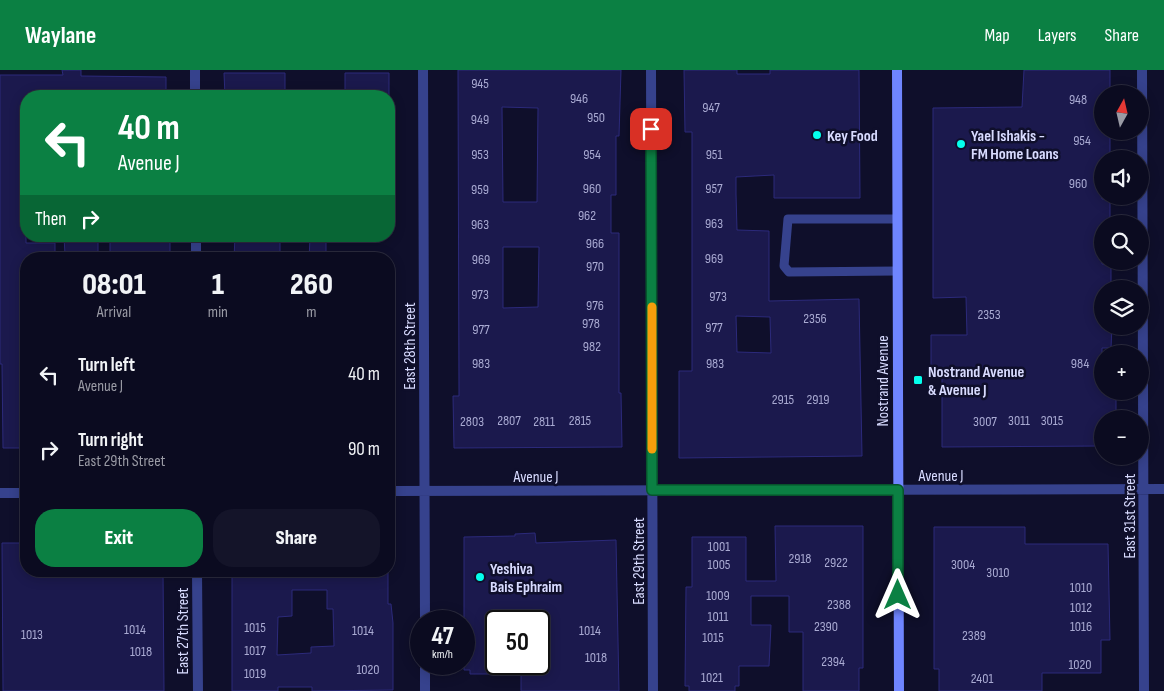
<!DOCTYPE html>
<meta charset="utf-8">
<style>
:root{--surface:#0b0b20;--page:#141429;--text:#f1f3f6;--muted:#9a9ba5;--line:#2b2b3e;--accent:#0b8043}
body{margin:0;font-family:"Sofia Sans Condensed",sans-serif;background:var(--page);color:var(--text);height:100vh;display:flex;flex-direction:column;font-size:19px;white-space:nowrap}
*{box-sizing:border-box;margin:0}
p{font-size:16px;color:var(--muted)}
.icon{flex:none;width:28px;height:28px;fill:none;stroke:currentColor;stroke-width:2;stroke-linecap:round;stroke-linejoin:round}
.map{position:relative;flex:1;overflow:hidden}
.details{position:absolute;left:20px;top:182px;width:375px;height:325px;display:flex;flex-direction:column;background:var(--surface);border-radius:20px;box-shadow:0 2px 12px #0003,0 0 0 1px var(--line)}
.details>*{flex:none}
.hud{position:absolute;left:20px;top:20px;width:375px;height:152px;border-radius:20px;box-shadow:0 2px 12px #0003,0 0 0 1px var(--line);background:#0b8043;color:#fff;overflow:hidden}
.needle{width:32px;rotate:8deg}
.buttons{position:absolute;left:1094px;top:15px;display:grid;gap:10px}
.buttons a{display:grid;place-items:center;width:55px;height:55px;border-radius:50%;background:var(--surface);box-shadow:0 2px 12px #0003,0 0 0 1px var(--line);font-size:25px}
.speed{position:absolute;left:410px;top:540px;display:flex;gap:10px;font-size:25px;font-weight:700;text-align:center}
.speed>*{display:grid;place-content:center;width:65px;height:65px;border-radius:50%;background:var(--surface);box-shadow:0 2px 12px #0003,0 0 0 1px var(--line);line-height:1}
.speed small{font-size:12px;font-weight:400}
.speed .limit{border:2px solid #111;border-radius:8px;background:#fff;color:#111}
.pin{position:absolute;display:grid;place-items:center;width:42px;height:42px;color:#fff;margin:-21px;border-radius:10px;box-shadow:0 2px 8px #0006}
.me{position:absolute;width:55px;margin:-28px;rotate:0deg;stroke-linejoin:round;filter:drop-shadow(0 0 4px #0008)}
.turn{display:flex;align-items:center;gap:18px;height:105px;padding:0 15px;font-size:22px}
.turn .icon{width:65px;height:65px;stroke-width:2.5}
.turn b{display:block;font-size:35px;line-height:42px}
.then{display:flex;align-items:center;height:48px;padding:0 15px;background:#0003;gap:10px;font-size:19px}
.eta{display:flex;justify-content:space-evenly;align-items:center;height:85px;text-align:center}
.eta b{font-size:30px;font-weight:800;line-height:35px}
.primary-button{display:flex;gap:10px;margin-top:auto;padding:10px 15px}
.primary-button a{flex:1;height:58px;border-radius:20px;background:var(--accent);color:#fff;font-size:20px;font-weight:800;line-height:58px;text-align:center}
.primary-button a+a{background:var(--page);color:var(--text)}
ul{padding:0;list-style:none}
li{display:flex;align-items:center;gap:15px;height:75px;padding:0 15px}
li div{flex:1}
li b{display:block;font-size:19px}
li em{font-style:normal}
header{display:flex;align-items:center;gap:30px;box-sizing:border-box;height:70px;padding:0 25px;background:var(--accent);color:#fff}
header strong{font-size:24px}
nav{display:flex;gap:28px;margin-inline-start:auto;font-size:18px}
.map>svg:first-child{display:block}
.building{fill:#1b194d;stroke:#2c2a7b;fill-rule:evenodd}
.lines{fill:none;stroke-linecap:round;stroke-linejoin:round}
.service{stroke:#36428d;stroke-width:9}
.minor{stroke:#36428d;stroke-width:10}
.secondary{stroke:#6f85ff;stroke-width:10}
.route-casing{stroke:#07532c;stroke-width:12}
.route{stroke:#0b8043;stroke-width:9}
.slow{stroke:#f59e0b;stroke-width:9}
.poi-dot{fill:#04ffed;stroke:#0f0f2b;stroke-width:2}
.labels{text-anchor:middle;stroke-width:5;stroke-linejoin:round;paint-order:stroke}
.number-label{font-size:14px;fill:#a9aad2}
.poi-label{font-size:16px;font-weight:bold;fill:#d8dbff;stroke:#0f0f2b;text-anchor:start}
.street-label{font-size:16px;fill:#d8dbff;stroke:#0f0f2b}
</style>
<header>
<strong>Waylane</strong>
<nav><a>Map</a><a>Layers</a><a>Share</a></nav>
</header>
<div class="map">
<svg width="1164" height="621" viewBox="0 0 1164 621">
<rect width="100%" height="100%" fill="#0f0f2b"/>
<path class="building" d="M62,0h19v6l85,1v19h-140v24h-5v36h5v87h29v16h-29v105h-6v38h6v39h-6v7h-17l-1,-84h-2v-289h63z
M458,0h163l-2,66h-3v59h-5v38h8v160h2l1,54 -168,1 -1,-52h6zM502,37l36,1 -1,94h-34zM503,177h36l-1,60 -35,1z
M684,0h53v4h33v-4h89l1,128h-86v-23l-38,2v17l1,36 32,1v70l90,-2 3,157 -183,2v-87h13v-239h-7zM736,246l34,1 1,36 -34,-1z
M1024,0h86v24h-8v37h8v28h-8v40h8v25h-8v40l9,1v24h-9v37h10l-1,22h-9v43h14v28h-14v27l-160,1v-77h-11v-35h36l-1,-38 -33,1v-190l89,-1z
M224,3h61v23h-60z
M345,3h44v23h-44z
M64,166h34v16l-33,3z
M235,166h45v23h-46z
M310,168l16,1v20h-17z
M110,171h60v18h-60z
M775,456h88v142h-4v23h-56v-59h-14v-36h-38v29h20l-2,41h-30v20h-4v5h-46v-5h-4l1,-99h6v-50h54v44h30z
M934,457h91v17h83l2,96h-9v33h-59v18h-103v-22h-5z
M535,463l1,10 80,-3 3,151h-98v-27h19l-1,-43h-43v53h-26v-4h-6v-133l51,-1v-2z
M2,473h24v28h137l1,120h-161z
M232,501h156v33h3l2,19v67l-81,1v-4h-34v4h-46zM292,520h35v19h6l1,37 -23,1v6l-34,2 1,-38 14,-1z"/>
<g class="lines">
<path class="service" d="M897,149h-109l-4,47 5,6 108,-1"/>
<path class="minor" d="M195,0v26
M423,0l2,551
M651,0l2,621
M1142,0l2,621
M196,166v23
M389,421l775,-2
M0,423h26
M197,501l1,120
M425,594v27"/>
<path class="secondary" d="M897,0l2,621"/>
</g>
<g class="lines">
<g class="route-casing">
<path id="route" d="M651,59l1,361h246v105"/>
</g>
<use href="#route" class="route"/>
<path class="slow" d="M652,237v142"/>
</g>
<g class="poi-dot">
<circle cx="817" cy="65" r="5"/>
<circle cx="961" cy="74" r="5"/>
<rect x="913" y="305" width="10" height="10" rx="2.5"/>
<circle cx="480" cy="507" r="5"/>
</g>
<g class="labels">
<g class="number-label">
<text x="480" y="18">945</text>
<text x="579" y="33">946</text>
<text x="1078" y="34">948</text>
<text x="711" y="42">947</text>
<text x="596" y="52">950</text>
<text x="480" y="54">949</text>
<text x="1082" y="75">954</text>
<text x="480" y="89">953</text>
<text x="592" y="89">954</text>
<text x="714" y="89">951</text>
<text x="1078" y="118">960</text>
<text x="592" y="123">960</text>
<text x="714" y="123">957</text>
<text x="480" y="124">959</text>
<text x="587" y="150">962</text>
<text x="714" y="158">963</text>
<text x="480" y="159">963</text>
<text x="595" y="178">966</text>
<text x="714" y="193">969</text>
<text x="481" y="194">969</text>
<text x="595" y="201">970</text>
<text x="480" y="229">973</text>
<text x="718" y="231">973</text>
<text x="595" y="240">976</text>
<text x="989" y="249">2353</text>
<text x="815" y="253">2356</text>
<text x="591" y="258">978</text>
<text x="714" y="262">977</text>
<text x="481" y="264">977</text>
<text x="592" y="281">982</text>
<text x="481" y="298">983</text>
<text x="715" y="298">983</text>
<text x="1080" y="298">984</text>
<text x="783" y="334">2915</text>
<text x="818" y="334">2919</text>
<text x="509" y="355">2807</text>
<text x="580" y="355">2815</text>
<text x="1019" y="355">3011</text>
<text x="1052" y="355">3015</text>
<text x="472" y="356">2803</text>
<text x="544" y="356">2811</text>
<text x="985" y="356">3007</text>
<text x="719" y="481">1001</text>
<text x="800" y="493">2918</text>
<text x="836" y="497">2922</text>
<text x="719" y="499">1005</text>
<text x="963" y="499">3004</text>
<text x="998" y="507">3010</text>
<text x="1081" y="522">1010</text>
<text x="718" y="530">1009</text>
<text x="839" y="539">2388</text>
<text x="1081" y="542">1012</text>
<text x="718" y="551">1011</text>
<text x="826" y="561">2390</text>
<text x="1081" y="561">1016</text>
<text x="255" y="562">1015</text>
<text x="135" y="564">1014</text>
<text x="363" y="565">1014</text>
<text x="590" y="565">1014</text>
<text x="32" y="569">1013</text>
<text x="974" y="570">2389</text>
<text x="713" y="572">1015</text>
<text x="255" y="585">1017</text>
<text x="141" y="586">1018</text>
<text x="596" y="592">1018</text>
<text x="833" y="596">2394</text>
<text x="1080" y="599">1020</text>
<text x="368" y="604">1020</text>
<text x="255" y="608">1019</text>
<text x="712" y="612">1021</text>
<text x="982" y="613">2401</text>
</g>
<g class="poi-label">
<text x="827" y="71">Key Food</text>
<text x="971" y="71">Yael Ishakis -<tspan x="971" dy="18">FM Home Loans</tspan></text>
<text x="928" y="307">Nostrand Avenue<tspan x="928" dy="18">&amp; Avenue J</tspan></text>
<text x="490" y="504">Yeshiva<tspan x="490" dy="18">Bais Ephraim</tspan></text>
</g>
<g class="street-label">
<text transform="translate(409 276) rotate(-90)" y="6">East 28th Street</text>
<text transform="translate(882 311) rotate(-90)" y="6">Nostrand Avenue</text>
<text x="941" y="411">Avenue J</text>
<text x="536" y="412">Avenue J</text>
<text transform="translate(1129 446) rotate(-90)" y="6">East 31st Street</text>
<text transform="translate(638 491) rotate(-90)" y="6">East 29th Street</text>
<text transform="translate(182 561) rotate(-90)" y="6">East 27th Street</text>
</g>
</g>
</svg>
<div class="buttons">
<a><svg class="needle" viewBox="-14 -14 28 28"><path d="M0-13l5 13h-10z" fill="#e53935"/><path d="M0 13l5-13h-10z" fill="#9a9ba5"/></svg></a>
<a><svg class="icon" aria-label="sound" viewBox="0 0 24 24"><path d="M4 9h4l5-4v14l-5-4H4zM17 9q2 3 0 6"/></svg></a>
<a><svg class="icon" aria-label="search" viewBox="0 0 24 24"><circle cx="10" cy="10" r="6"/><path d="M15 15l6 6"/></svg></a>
<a><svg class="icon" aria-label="layers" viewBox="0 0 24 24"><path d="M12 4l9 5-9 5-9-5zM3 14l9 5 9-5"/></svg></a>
<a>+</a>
<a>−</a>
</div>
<div class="speed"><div>47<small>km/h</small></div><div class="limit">50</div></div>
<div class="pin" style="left:651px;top:59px;background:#d93025"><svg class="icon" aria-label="arrive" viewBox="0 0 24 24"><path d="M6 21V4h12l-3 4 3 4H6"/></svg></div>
<svg class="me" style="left:898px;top:525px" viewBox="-20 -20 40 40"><path d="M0-17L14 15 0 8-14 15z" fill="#0b8043" stroke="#fff" stroke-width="4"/></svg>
<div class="hud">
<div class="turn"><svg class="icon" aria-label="left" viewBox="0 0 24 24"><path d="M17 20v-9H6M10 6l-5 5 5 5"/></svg><div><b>40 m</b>Avenue J</div></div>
<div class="then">Then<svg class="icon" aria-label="right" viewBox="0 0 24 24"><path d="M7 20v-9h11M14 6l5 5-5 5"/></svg></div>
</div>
<section class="details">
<div class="eta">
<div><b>08:01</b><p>Arrival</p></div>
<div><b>1</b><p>min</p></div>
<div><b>260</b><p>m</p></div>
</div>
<ul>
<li><svg class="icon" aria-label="left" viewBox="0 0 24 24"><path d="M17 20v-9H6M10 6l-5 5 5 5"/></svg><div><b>Turn left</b><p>Avenue J</p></div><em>40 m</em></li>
<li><svg class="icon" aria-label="right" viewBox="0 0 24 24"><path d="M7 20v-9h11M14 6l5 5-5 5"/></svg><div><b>Turn right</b><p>East 29th Street</p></div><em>90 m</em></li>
</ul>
<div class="primary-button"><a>Exit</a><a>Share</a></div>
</section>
</div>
